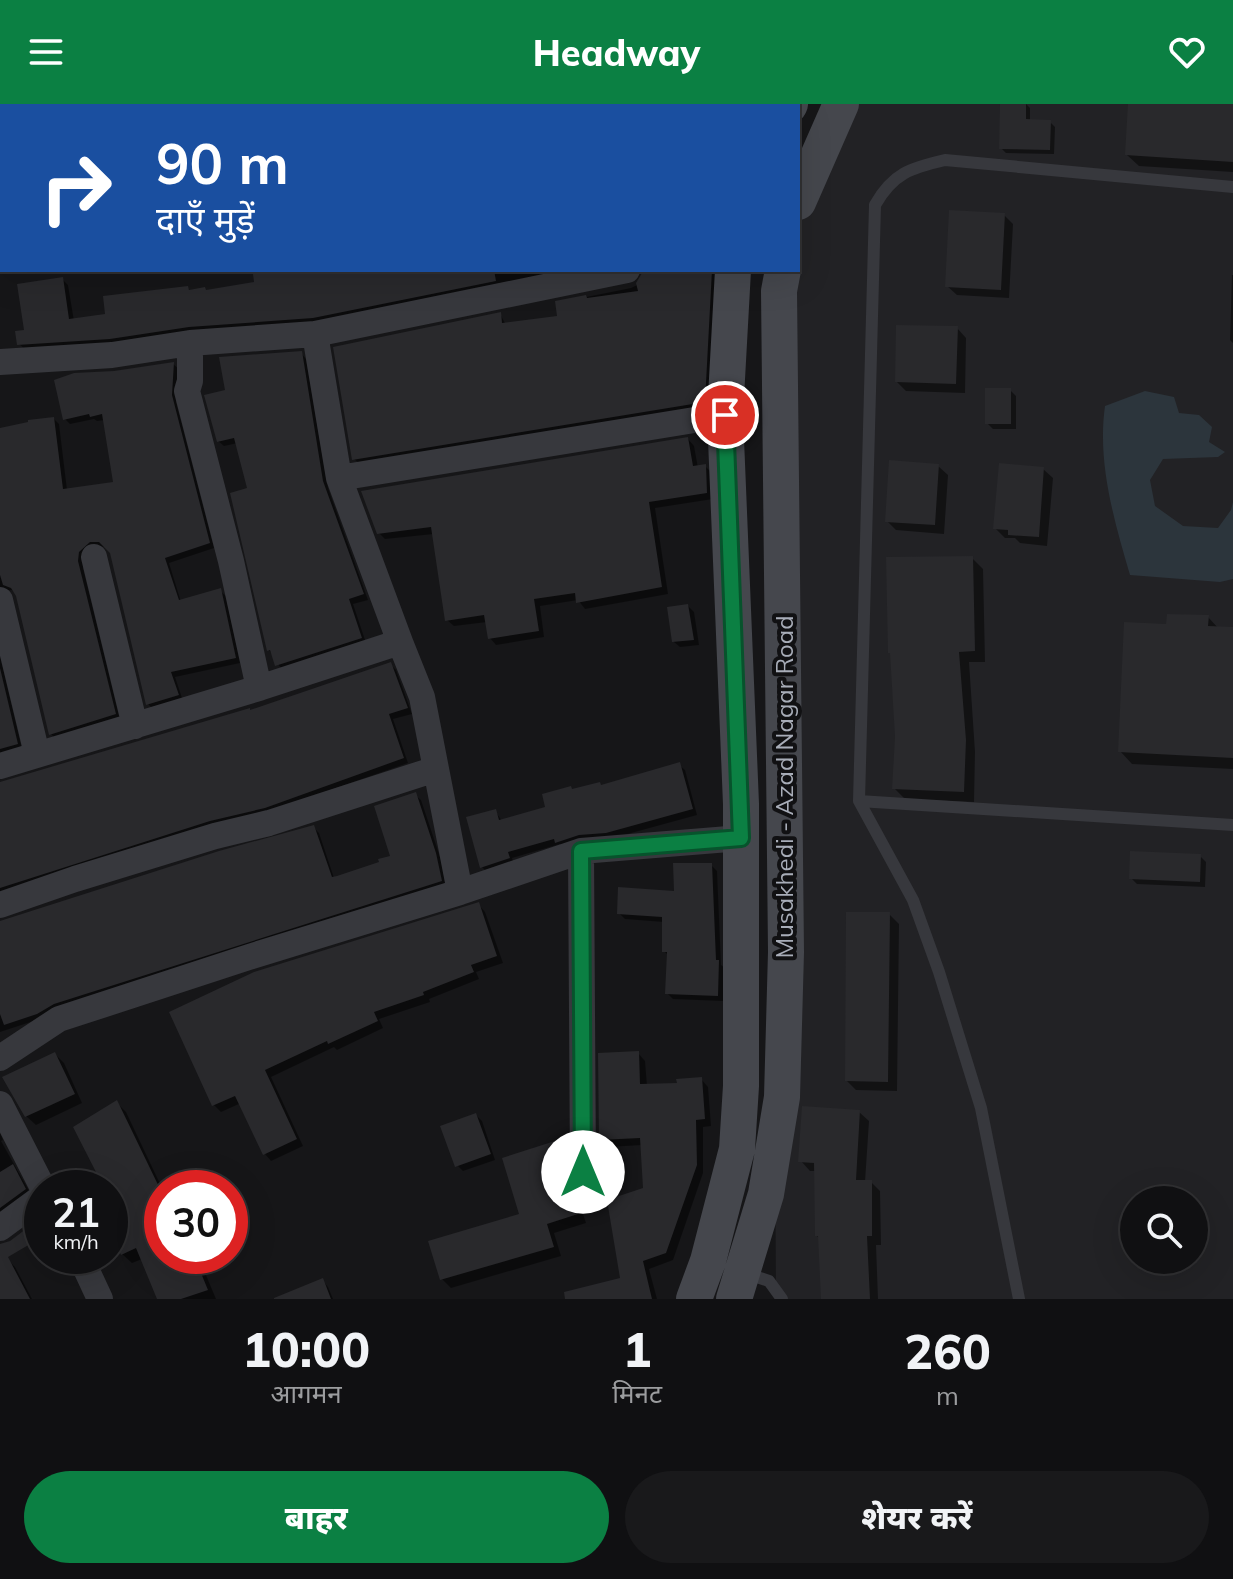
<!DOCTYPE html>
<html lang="hi">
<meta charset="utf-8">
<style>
:root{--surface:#101012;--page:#19191b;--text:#f1f3f6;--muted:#9c9d9f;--line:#303032;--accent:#0b8043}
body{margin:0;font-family:Mulish,"Noto Sans Devanagari",sans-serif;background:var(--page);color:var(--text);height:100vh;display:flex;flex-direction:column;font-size:30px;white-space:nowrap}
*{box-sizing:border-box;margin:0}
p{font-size:26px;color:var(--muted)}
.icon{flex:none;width:44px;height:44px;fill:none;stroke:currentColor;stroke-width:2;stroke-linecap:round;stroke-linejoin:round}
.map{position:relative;height:1195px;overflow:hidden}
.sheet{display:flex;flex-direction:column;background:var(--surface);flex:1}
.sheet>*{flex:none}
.top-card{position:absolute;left:0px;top:0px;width:800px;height:168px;box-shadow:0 8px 32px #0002,0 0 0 2px var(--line);background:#1a4fa0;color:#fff;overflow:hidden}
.buttons{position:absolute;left:1120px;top:1082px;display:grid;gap:16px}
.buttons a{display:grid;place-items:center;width:88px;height:88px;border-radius:50%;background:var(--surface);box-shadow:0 8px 32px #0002,0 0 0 2px var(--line);font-size:40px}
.speed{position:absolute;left:24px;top:1066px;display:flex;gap:16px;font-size:40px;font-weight:700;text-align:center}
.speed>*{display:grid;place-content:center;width:104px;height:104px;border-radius:50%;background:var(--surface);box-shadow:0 8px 32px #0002,0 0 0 2px var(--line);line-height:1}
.speed small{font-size:20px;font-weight:400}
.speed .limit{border:12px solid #d22;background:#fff;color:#111}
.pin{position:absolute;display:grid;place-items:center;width:68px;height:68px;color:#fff;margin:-34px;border:4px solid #fff;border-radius:50%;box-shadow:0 2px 8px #0007}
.me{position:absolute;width:88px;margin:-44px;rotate:0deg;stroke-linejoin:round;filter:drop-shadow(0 0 6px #0008)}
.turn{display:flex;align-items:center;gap:28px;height:168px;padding:0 24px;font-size:36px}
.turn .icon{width:104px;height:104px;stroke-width:2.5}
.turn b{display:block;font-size:56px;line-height:68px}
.eta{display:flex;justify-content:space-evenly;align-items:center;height:136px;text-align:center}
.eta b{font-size:48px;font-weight:800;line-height:56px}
.button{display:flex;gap:16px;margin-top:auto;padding:16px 24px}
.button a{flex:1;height:92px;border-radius:48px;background:var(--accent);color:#fff;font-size:32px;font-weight:800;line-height:92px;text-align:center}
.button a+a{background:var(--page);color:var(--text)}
header{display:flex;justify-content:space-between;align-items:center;height:104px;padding:0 24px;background:var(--accent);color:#fff;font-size:36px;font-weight:800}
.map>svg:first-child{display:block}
.built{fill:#222225;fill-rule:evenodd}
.water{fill:#2c353c}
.shadow{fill:#0007}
.building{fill:#29292c}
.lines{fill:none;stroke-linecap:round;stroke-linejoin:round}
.service{stroke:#37383d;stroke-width:12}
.minor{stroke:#37383d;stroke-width:26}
.secondary{stroke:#45474d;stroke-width:36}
.route-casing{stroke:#07532c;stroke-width:20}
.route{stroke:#0b8043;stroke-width:14}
.labels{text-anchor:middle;stroke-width:8;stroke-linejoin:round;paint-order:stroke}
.street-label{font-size:24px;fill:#a8adb8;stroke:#111113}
</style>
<header><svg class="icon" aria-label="menu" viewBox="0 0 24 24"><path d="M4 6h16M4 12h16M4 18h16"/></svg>Headway<svg class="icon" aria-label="heart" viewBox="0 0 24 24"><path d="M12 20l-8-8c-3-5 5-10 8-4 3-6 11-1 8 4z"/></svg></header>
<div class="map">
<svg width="1233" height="1195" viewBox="0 0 1233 1195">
<rect width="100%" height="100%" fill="#161618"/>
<path class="built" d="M825,0h408v1195h-457l-6,-1029h28v-110zM1134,1096h60v60h-60z"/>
<path class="water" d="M1145,287l29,6 5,16 20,2 13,12 -3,15 16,10 -7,5 -55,2 -13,21 5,26 28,20 35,2 13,-18 2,-8v77l-13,3 -90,-7c-16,-55 -33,-112 -25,-169z"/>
<path class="shadow" d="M193,0h34l-13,2z
M1002,0h24l4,4v13l20,1 5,5 -1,27 -48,-1 -5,-5z
M1130,0h103v68l-94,-6 -12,-11z
M1004,111l9,9 -4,74 -52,-3 -10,-9z
M297,166h278l-255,54 -202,21 -92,5 -7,-6 43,-65 6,6 6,36 33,-6 80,-27 4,3 16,1 49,-8z
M668,166l48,1 -6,136 -350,57 -6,-5 146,-145 6,11 53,-8 -2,-14 74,-15z
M1232,171h1v68l-3,-3z
M957,224l9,10 -1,55 -59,-2 -9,-9z
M301,249l5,6 22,129 40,112 -15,4 13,39 -84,27 -13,-20 -20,-161 -11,-46 -14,3 -6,-5 9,-49z
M173,260l6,5 -3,33 38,146 -45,15 12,39 39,-11 6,5 14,67 -65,14 8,24 -29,9 -6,-6 -37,-152 -5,-5 -11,-1 -11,12 -1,10 37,152 -64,19 -5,-5 -34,-139 -5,-5 -12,1v-161l54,-11 5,5 8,66 48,-6 -10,-64 -8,1 -3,-2 -24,5 -5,-5 50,-46z
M1010,286l6,6v33h-23l-6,-6z
M688,335l6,7 4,22 7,-2 7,7 1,26 -58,9 13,86 -83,15 -7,-9 -38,6 4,31 -48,8 -6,-7 -3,-16 -33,4 -7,-6 -13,-86 -49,5 -7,-7z
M938,362l10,9 -4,59 -48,-4 -9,-9z
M1043,365l10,9 -6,68 -27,-3 -5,-5h-10l-10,-10z
M972,454l11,11 2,93h-16l6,90 -1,50 -69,-3 -11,-11z
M688,502l6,6 5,33 -19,2 -6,-5z
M1208,513l11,12h14v140l-101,-5 -12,-13 48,-125z
M0,552l22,93 -22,9z
M390,560l6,6 16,44 -19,5 15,44 -118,41 -290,91v-112l251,-71z
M679,661l6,5 12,45 -84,23 -50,10 -3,-4 -48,14 2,6 -26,9 -6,-6 13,-56 7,10 46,-13 25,-17 29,-5z
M415,691l6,5 20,60 5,26 -446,146v-100l314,-104 5,5 15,45 48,-15 10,-6z
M1200,752l6,6 -1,25 -68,-3 -6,-6z
M711,761l6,6 4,94 4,3 -2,33 -50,-2 -6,-6 2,-37 -5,-5v-29l-39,-3 -6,-6 57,-20z
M479,801l6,7 18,51 -27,9 3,7 -50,20 1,3 -51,17 4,9 -46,22 -3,-3 -63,30 32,69 -32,15 -6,-7 -24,-51 -20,9 -7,-7 -43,-92z
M889,810l10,10 -2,167 -41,-1 -9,-9z
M638,949l7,8 2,25 32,-1 22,-6 7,8 3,39 -8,1v46l-30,87 -24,9 8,30h-80l45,-19 23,-90 -3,-45 -34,2 -7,-8z
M55,950l9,9 18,40 -46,22 -10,-9z
M117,999l9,9 36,76v68h36l18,43h-57l-17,-40 -10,4 -10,-9 -12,-27v-39h-17z
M859,1008l10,9 -4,61h6l9,9 1,54h-5l2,54h-55l-3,-60 -3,-3 -1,-65h-6l-9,-10z
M476,1011l6,6 13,39 -32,11 -6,-6z
M0,1029l3,7 -2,1 32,57 -33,25z
M554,1040l9,9 23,70 -32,10 7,23 -110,32 -9,-9 80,-64z
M9,1157l6,6 17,32h-32v-33z
M323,1177l5,6 5,12h-52z"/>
<path class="building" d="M1000,0h26v15l25,1 -1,30 -51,-1z
M1128,0h105v58l-108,-7z
M949,106l56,3 -4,77 -56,-3z
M287,166h207l2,11 -183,37 -124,9 -79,12 -93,6 -2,-14 9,-1 -7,-46 46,-7 6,42 36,-5 -2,-18 85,-10 1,4 16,-3 1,3 48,-8 -1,-8z
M658,166h54l-7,132 -353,58 -19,-113 168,-35 1,11 55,-7 -2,-15 31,-6 1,3 51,-7 -2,-8 6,-10z
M896,221l62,1 -2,58 -61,-2z
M302,247l21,130 41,113 -15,5 13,39 -87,28 -5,-16 -3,1 -37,-158 17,-5 -13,-50 -17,4 -13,-47 21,-5 -6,-33z
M174,258l-2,33 38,148 -45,15 14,42 42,-12 15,70 -65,14 8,23 -33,10 -36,-152 -11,-11h-9l-11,10 -1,9 38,153 -67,21 -33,-139 -5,-8 -8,-3 -3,-10v-147l28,-6v-2l26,-3 9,72 50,-7 -11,-68 -12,3 -1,-3 -26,6 -9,-40 20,-7 40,-2z
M985,284h26v36h-26z
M688,333l5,29 13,-2 1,29 -58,9 13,85 -86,16 -1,-10 -41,6 5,32 -51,8 -4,-24 -39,6 -14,-94 -54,7 -16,-43z
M889,356l50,4 -4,61 -50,-3z
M999,359l45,4 -5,70 -31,-2v-5l-15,-1z
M973,452l2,95 -16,1 7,88 -2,52 -72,-3 3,-52 -5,-84h-2l-2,-96z
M688,500l6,36 -22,2 -5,-35z
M1167,510l42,1 -1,11 25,1v131l-115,-6 6,-130 42,2z
M391,558l17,46 -19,6 15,44 -139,50 -55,13 -210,67v-106l250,-74v2z
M0,564l18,76 -18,5z
M680,658l13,47 -87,24 -27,2 -24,8 -1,-4 -46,13 2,6 -30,10 -14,-51 30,-8 3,11 46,-13 -3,-13 29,-8 1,3 28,-7 1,3z
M416,688l20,61 6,28 -388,123 -17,10 -33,11 -4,-11v-93l219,-70 95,-26 18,52 5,-1 42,-14 -1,-3 12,-3 -16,-50z
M1130,747l71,3 -1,28 -71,-3z
M673,759h39l4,97h3l-1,36 -53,-2 2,-42h-5v-35l-45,-3 1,-27 56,4z
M479,798l18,54 -26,9 3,7 -51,20 1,3 -50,17 4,9 -50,23 -1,-3 -62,29 32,69 -34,16 -28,-59 -23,10 -43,-94 85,-40z
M846,808h44l-2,170 -43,-1z
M639,947l1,33 37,-1 -1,-4 26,-2 3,42 -9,1 1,45 -31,88 -23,8 9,38h-87l-1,-7 56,-14 -13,-78 36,-12 -3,-50 -41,2 -1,-87z
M55,948l20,42 -50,23 -23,-40z
M117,996l45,93v63h32l14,34 -27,9h-24l-21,-51 -15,7 -11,-23v-44h-50l36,-16 -23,-45z
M802,1002l58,4 -4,70h16v56h-5l3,63h-49l-3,-63h-3l-1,-73 -16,-1z
M476,1009l15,41 -36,13 -15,-41z
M555,1037l23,73 -31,10 7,23 -114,33 -12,-39 91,-27 -17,-56z
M13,1060l13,25 -26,19v-36z
M42,1113v20l-34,20 22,42h-30v-55l10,-3z
M323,1174l8,21h-57v-1z"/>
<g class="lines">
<path class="service" d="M859,697l374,24
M745,1169l24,8 13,18
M1019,1195l-38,-191 -42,-136 -26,-72 -54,-99 16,-596c18,-32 36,-37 70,-45l288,27"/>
<path class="minor" d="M48,0l1,2
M116,2l2,-2
M315,230l24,144
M190,239v38l-3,10 44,170 28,127
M0,258l112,-7 78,-12 125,-9 312,-64
M94,453l41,169
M0,496l37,154
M0,662l259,-78 141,-46 -61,-164 386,-63
M581,747l2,321
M460,788l121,-41 160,-13
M0,801l75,-26 140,-43 54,-13 167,-54 -14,-72 -22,-55
M0,954l59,-39 190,-62 211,-65 -24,-123
M0,1000l43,84
M0,1124l42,-31
M80,1152l20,43"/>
<path class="secondary" d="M789,2l1,-2
M798,98l43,-98
M694,1195l14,-38 29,-112 4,-63v-282l-16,-389 8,-145
M734,1195l32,-105 16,-97 4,-145 -7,-661 4,-21"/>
</g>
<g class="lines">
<g class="route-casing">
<path id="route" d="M583,1068l-2,-321 160,-13 -16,-423"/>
</g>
<use href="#route" class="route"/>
</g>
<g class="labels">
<g class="street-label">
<text transform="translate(785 683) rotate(-90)" y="8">Musakhedi - Azad Nagar Road</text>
</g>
</g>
</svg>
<div class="buttons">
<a><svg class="icon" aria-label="search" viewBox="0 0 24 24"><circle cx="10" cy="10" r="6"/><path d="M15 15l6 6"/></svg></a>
</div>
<div class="speed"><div>21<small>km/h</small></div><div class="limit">30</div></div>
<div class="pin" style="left:725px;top:311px;background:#d93025"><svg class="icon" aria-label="arrive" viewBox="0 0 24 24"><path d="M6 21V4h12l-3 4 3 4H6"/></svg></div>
<svg class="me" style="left:583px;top:1068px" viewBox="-20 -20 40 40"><circle r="19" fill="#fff"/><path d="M0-13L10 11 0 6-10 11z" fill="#0b8043"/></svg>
<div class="top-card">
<div class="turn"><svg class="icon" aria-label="right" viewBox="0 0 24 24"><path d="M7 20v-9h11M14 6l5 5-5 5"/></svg><div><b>90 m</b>दाएँ मुड़ें</div></div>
</div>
</div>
<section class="sheet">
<div class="eta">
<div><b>10:00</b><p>आगमन</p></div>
<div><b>1</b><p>मिनट</p></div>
<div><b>260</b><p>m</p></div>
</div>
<div class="button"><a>बाहर</a><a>शेयर करें</a></div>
</section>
